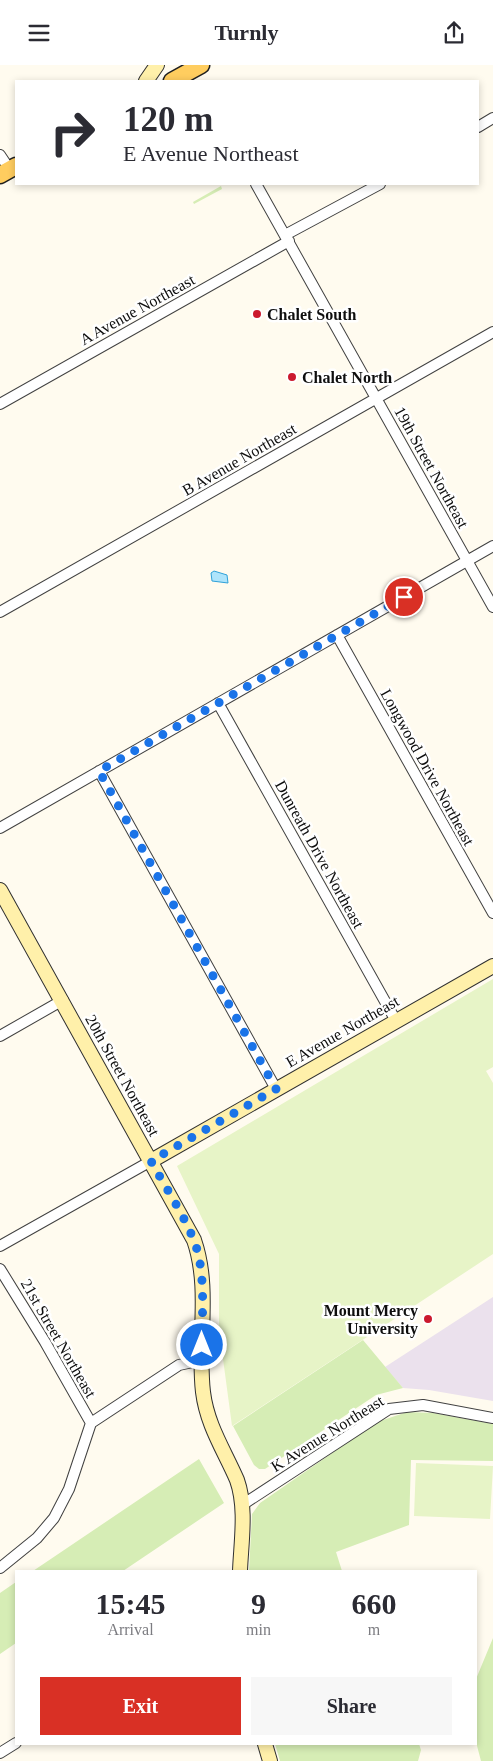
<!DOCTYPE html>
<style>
:root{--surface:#fff;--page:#f7f7f7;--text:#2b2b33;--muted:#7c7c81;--accent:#d93025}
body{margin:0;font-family:"Times New Roman",serif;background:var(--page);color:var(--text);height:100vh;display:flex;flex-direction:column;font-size:19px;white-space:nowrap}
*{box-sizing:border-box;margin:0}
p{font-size:16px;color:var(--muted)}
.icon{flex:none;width:28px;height:28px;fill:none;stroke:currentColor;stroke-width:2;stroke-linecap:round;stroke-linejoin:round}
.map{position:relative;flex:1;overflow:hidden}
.drawer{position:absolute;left:15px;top:1505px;width:462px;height:175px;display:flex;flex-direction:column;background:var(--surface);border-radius:0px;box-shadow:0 2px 8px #0003}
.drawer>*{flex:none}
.hud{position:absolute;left:15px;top:15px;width:464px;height:105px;border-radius:0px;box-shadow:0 2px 8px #0003;background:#fff;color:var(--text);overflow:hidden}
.pin{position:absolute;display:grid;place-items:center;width:42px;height:42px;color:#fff;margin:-21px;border:2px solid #fff;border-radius:50%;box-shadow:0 1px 5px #0007}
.me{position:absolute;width:55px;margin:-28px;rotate:0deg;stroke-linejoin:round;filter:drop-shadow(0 0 4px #0008)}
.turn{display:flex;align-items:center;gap:18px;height:105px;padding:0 25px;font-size:22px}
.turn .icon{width:65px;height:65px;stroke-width:2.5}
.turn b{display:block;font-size:35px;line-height:42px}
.eta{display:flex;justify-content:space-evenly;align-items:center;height:85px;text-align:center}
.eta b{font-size:30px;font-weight:700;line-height:35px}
.action{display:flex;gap:10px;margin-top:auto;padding:10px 25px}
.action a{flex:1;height:58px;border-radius:0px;background:var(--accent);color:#fff;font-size:20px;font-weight:700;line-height:58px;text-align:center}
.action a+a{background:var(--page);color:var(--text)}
header{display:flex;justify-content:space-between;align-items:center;height:65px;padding:0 25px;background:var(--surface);font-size:22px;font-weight:700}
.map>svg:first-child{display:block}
.industrial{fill:#ebe1ed}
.green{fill:#d6edb5}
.pitch{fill:#e7f4c7}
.water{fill:#aee4fb;stroke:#2fa1d9}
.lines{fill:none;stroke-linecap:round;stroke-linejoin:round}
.street-casing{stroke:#414141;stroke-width:12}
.secondary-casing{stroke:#303030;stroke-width:16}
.primary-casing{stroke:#1f1f1f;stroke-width:19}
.street{stroke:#fff;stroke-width:10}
.secondary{stroke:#fff0aa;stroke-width:14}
.primary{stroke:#ffcd5f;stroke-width:16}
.route{stroke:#1a73e8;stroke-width:9;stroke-dasharray:0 16.2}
.poi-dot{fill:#cb192e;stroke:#fff;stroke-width:2}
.labels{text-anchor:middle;stroke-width:5;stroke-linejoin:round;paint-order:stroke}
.street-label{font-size:16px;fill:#0e0e0e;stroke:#fff}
.poi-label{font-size:16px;font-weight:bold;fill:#0e0e0e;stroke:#fff;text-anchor:start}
</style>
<header><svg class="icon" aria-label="menu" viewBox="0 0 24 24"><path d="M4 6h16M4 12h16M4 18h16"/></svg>Turnly<svg class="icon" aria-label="share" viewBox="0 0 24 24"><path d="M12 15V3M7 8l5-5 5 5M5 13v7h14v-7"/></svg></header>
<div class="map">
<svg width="493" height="1696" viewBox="0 0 493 1696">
<rect width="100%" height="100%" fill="#fffbef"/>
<path class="industrial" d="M493,1232v104l-64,-11 -26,-2 -18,-21z"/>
<path class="green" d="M221,121l1,3 -28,15 -1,-2z
M363,1275l40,48 -27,7 -111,74h-6l-5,-4 -21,-39z
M407,1347l26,1 60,11v37l-82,-1 -2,65 -73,27 6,19h-93l3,-57 8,-11 117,-81z
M199,1394l25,44 -101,68h-90z
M16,1517v61l-16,11v-61z
M493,1573v123h-12l-5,-19v-63z
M275,1679h144l2,6 -3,11h-138z"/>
<path class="pitch" d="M493,914v88l-7,4 7,12v171l-261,172 -13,-97v-75l-42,-88z
M416,1398l77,3 -3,53 -76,-3z"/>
<path class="water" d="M214,506l13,4 1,8 -16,-2 -1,-8z"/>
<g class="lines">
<g class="street-casing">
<path id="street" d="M478,62l15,-9
M0,90l10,15
M256,119l237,423
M285,170l95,-51
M0,339l289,-163
M0,547l493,-280
M337,570l156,278
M218,638l178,318
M99,706l177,318
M0,763l493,-282
M0,971l63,-36
M0,1181l151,-85
M0,1204l45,73 46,81
M242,1440l147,-96 34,-4 70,13
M0,1503l37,-30 17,-20 15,-29 22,-66 88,-58 23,-5
M0,1688l16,-10"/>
</g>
<g class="secondary-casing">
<path id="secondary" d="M146,16l11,-16
M0,825l194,350c17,49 3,101 9,152 4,33 21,58 34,88 10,28 4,63 3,91
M151,1096l342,-195
M265,1679l5,17"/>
</g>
<g class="primary-casing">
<path id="primary" d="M172,16l29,-16
M0,110l16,-9"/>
</g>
<use href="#street" class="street"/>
<use href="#secondary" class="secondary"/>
<use href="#primary" class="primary"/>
</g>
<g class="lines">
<path class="route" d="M202,1280c0,-31 3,-62 -4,-92 -8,-30 -32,-64 -47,-92l125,-72 -177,-318 305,-174"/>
</g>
<g class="poi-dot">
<circle cx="257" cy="249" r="5"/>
<circle cx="292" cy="312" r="5"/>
<circle cx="428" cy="1254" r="5"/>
</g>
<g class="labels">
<g class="street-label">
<text transform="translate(137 244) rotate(-29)" y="6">A Avenue Northeast</text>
<text transform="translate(239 394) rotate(-30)" y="6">B Avenue Northeast</text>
<text transform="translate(432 402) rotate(61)" y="6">19th Street Northeast</text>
<text transform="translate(428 702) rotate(61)" y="6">Longwood Drive Northeast</text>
<text transform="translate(320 789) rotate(61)" y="6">Dunreath Drive Northeast</text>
<text transform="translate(342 966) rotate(-30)" y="6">E Avenue Northeast</text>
<text transform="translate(123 1010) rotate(61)" y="6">20th Street Northeast</text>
<text transform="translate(59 1273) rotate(60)" y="6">21st Street Northeast</text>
<text transform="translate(327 1368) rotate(-32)" y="6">K Avenue Northeast</text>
</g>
<g class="poi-label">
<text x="267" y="255">Chalet South</text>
<text x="302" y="318">Chalet North</text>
<text x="418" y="1251" text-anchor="end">Mount Mercy<tspan x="418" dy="18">University</tspan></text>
</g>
</g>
</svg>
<div class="pin" style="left:404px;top:532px;background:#d93025"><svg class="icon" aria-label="arrive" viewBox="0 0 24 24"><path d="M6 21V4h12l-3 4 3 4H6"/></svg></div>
<svg class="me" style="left:202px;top:1280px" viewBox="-20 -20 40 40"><circle r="17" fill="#1a73e8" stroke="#fff" stroke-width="3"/><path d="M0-11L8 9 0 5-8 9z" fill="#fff"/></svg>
<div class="hud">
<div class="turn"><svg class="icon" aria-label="right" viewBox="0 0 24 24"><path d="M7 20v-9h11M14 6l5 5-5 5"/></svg><div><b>120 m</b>E Avenue Northeast</div></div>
</div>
<section class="drawer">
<div class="eta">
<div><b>15:45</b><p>Arrival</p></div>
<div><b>9</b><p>min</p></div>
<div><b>660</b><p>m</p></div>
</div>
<div class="action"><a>Exit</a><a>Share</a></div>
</section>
</div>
